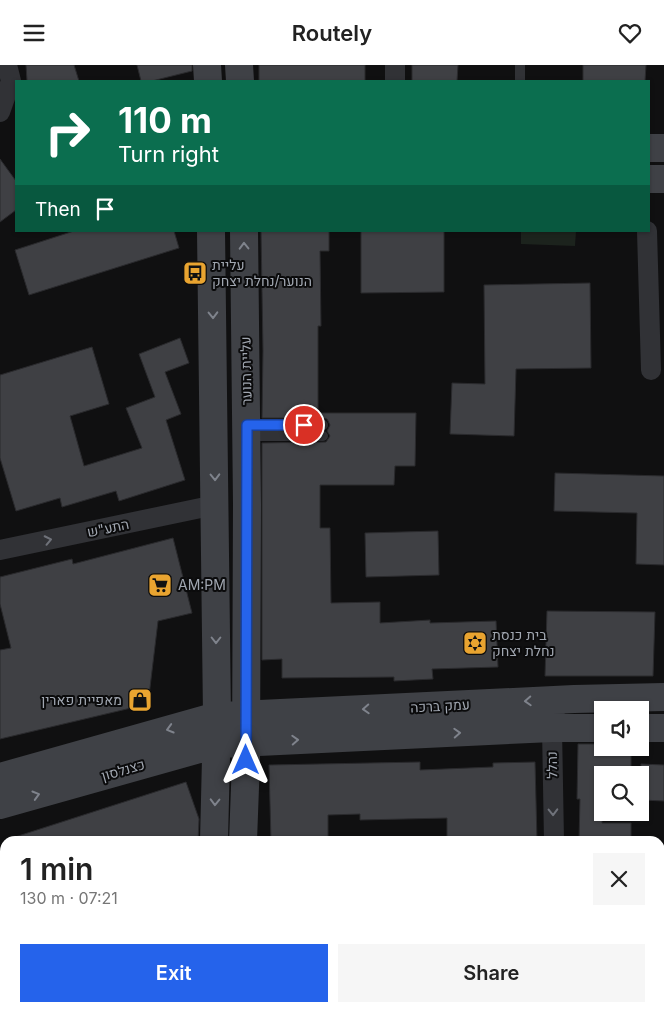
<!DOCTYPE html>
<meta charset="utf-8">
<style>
:root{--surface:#fff;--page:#f6f6f6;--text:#222;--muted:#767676;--accent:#2563eb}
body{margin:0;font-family:Inter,Heebo,sans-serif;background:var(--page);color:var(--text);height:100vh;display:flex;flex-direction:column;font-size:19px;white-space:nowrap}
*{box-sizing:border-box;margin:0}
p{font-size:16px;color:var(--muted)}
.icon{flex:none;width:28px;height:28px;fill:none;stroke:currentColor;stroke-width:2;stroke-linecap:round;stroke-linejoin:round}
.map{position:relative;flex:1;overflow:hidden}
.side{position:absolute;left:0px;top:771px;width:665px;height:176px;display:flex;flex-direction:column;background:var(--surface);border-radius:15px 15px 0 0;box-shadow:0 1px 4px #0004}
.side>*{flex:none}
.banner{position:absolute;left:15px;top:15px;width:635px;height:152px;border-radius:0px;box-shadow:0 1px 4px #0004;background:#0b6e4f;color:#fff;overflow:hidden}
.controls{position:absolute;left:594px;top:636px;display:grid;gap:10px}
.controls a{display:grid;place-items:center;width:55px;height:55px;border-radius:0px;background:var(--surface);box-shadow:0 1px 4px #0004;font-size:25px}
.pin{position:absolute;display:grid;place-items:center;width:42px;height:42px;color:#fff;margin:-21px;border:2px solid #fff;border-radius:50%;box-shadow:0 1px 5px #0007}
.me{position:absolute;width:55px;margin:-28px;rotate:0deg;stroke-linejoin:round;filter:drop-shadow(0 0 4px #0008)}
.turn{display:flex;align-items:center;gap:18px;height:105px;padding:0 20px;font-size:22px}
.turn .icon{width:65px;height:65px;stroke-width:2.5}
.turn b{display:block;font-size:35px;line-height:42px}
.then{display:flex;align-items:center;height:48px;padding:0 20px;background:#0003;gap:10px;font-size:19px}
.round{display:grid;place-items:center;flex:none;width:52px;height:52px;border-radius:0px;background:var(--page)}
.summary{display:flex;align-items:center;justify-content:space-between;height:85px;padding:0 20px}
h1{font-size:30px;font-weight:600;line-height:38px}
.button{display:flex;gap:10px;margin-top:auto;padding:10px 20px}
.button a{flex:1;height:58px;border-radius:0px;background:var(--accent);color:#fff;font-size:20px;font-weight:600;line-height:58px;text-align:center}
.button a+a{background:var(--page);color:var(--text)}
header{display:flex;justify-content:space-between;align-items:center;height:65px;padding:0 20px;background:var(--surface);font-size:22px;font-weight:600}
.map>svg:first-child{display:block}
.green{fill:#1c231d}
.building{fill:#3f4044;stroke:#2a2a2d}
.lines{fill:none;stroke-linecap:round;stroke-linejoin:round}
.lane{stroke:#313236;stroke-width:10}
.street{stroke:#313236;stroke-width:20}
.secondary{stroke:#3f4146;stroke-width:28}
.oneway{stroke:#7f838c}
.oneway2{stroke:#6f727a}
.route-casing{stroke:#184099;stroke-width:12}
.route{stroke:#2563eb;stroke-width:9}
.labels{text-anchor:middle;stroke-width:4;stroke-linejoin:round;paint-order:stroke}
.poi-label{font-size:14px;fill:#a1a7b1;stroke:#0b0b0c;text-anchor:start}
.street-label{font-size:14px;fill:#a1a7b1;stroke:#0b0b0c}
</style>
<header><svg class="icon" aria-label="menu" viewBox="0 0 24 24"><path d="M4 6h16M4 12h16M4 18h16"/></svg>Routely<svg class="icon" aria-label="heart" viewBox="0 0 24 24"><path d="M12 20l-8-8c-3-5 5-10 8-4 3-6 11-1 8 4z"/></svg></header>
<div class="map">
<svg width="664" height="947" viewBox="0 0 664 947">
<rect width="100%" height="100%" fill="#101011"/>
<path class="green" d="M521,166h55l-1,15 -54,-2z"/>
<path class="building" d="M26,0h48l5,16h-52z
M137,0h55v6l-40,10h-11z
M259,0h106v16h-106z
M412,0h46l-1,16h-45z
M583,0h63l-1,16h-62z
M0,94l16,22v29l-16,12z
M74,166h100l5,17 -150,47 -14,-45z
M261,166h68v20h-9l1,75h-3v87h98l-1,53h-20l-1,19h-74v43h10l1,75 49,-1v21l50,-3v3l66,-2 2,46 -66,2 1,10 -39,2v-4l-112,1v-19l-20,1v-217l64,-1 4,-6 -3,-5 3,-6 -3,-6 -4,-1h-61l1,-67z
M361,166h83v61l-83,1z
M590,218l1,85 -75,1 -2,67 -64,-2 2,-51 33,1 -1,-99z
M180,273l9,25 -24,9 16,42 -15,6 19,60 -66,21 -3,-10 -54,16 -2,-9 -44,13 -16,-53v-83l92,-28 17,57 -39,12 14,50 58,-18 -16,-40 29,-11 -16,-43z
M555,408l109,3v89l-28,-1 1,-51 -83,-2z
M438,466l1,44 -73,2 -1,-44z
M173,473l19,75 -34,8 -10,83 -148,35v-89l11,-2 -11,-44v-27l72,-18 1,5z
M547,546l108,1 -2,64h-108z
M578,679h24v3h29v28h-29v48h29v18h-52l1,-42h-3z
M420,697v8l73,-3v-4l42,-1 2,79h-90v-23l-87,2v-6l-32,1v26h-57l-2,-76z
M641,699l23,1v36l-23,-1z
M186,717l13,37 -1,22h-185l-1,-3z"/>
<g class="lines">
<path class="lane" d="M520,16v-16
M248,360h75
M248,371h75"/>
<path class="street" d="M395,0v16
M0,47l11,-31 -4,-16
M647,166l4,139
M0,485l215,-45
M554,776l-2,-113 1,-11 2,-2
M558,942v5
M51,947l21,-5"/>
<path class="secondary" d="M207,0l1,16
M239,0l1,16
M649,83h15
M649,114h15
M211,166l6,485 -3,125
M640,663h24
M0,712l217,-61 357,-17 90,-2
M0,740l217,-61 335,-16h50
M243,776l3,-81 1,-256 -3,-273
M210,947l1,-5
M236,947v-5"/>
</g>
<defs><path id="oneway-chevron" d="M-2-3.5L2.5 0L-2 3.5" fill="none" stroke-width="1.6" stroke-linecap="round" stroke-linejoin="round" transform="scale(1.25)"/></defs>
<g class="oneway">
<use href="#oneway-chevron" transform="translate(244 181) rotate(-91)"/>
<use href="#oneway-chevron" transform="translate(213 250) rotate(89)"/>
<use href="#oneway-chevron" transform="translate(215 412) rotate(89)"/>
<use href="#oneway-chevron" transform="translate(216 575) rotate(90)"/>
<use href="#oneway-chevron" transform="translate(528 636) rotate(177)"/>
<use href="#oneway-chevron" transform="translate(366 644) rotate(177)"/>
<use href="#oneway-chevron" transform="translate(170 664) rotate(164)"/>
<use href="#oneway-chevron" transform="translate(457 668) rotate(-3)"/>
<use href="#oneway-chevron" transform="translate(295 675) rotate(-3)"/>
<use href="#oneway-chevron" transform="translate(36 730) rotate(-16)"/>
<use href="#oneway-chevron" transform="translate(215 737) rotate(91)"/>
</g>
<g class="oneway2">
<use href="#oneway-chevron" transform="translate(48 475) rotate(-12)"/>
<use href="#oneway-chevron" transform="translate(553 747) rotate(89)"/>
</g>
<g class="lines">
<g class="route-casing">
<path id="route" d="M246,695l1,-335h57"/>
</g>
<use href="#route" class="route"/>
</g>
<defs>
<g id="bus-square" transform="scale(1.25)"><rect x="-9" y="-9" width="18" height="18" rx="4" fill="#e9a430" stroke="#0b0b0c"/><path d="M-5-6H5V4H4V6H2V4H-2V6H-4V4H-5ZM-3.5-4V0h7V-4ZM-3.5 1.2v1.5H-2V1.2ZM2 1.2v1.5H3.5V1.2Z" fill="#111"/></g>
<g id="supermarket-square" transform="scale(1.25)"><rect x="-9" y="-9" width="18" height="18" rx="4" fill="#e9a430" stroke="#0b0b0c"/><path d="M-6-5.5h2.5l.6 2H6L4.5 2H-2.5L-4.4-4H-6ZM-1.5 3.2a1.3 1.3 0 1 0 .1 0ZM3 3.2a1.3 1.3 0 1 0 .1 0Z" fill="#111"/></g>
<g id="synagogue-square" transform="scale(1.25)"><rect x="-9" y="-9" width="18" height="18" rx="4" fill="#e9a430" stroke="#0b0b0c"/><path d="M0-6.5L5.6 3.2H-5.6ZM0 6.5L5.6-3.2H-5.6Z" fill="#111"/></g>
<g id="shop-square" transform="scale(1.25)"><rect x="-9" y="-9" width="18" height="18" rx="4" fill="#e9a430" stroke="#0b0b0c"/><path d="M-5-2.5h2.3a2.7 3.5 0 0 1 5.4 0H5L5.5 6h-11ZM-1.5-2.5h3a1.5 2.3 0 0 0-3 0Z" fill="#111"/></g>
</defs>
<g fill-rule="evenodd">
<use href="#bus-square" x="195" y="208"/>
<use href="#supermarket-square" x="160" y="520"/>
<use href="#synagogue-square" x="475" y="578"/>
<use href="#shop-square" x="140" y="635"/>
</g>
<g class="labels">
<g class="poi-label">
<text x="212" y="205">עליית<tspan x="212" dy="16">הנוער/נחלת יצחק</tspan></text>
<text x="178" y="525">AM:PM</text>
<text x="492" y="575">בית כנסת<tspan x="492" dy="16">נחלת יצחק</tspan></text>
<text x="122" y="640" text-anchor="end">מאפיית פארין</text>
</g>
<g class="street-label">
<text transform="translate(246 306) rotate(-91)" y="5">עליית הנוער</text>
<text transform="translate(108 463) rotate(-12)" y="5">התע"ש</text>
<text transform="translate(440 641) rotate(-3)" y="5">עמק ברכה</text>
<text transform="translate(552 700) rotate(-91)" y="5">נהלל</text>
<text transform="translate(123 705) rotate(-16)" y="5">כצנלסון</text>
</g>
</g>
</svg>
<div class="controls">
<a><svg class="icon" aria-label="sound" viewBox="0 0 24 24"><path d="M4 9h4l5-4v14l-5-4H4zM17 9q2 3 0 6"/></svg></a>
<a><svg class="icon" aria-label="search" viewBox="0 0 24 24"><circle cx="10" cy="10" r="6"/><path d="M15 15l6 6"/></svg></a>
</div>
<div class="pin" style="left:304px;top:360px;background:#d93025"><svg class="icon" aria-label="arrive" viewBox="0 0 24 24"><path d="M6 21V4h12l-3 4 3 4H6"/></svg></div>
<svg class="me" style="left:246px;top:695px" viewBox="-20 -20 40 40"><path d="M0-17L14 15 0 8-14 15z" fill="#2563eb" stroke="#fff" stroke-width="4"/></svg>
<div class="banner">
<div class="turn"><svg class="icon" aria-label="right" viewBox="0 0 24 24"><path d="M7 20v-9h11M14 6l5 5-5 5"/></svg><div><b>110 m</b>Turn right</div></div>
<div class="then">Then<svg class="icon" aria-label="arrive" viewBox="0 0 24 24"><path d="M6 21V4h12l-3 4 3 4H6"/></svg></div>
</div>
<section class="side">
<div class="summary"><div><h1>1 min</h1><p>130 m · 07:21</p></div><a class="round"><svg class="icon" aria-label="close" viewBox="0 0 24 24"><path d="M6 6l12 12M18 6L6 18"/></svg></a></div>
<div class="button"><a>Exit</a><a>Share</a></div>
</section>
</div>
